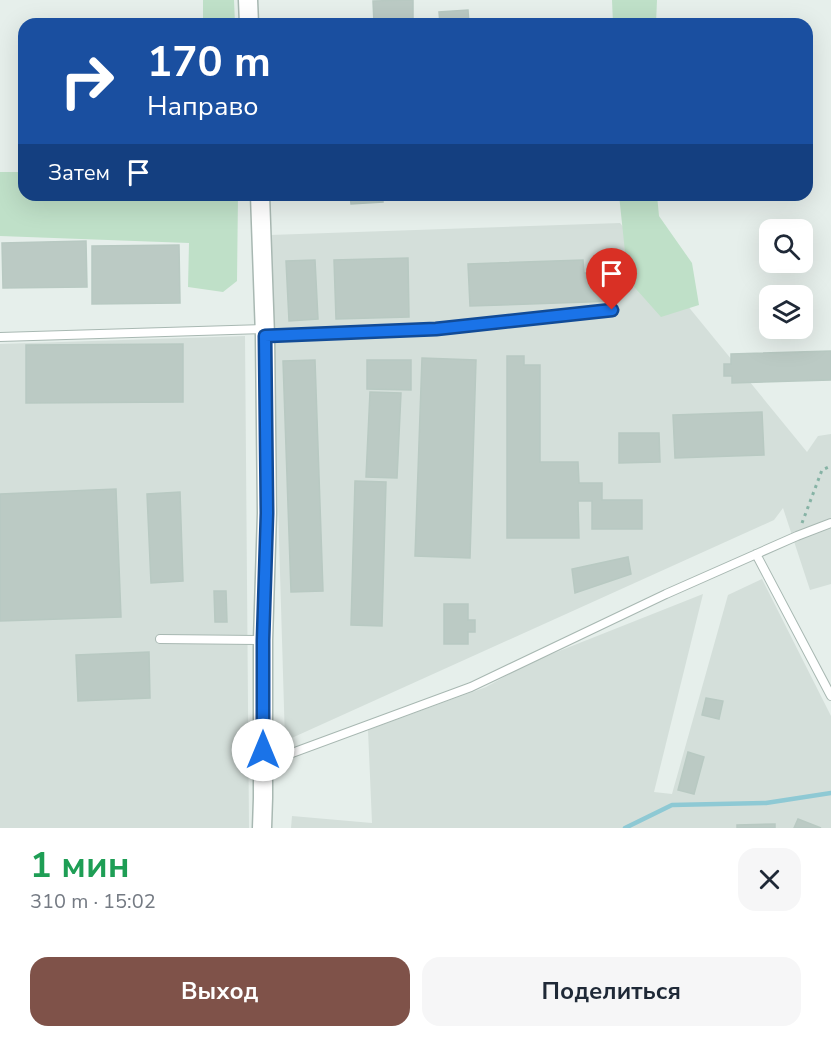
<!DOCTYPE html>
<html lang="ru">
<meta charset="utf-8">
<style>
:root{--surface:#fff;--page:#f6f6f7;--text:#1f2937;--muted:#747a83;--accent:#7f5249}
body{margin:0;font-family:"Nunito Sans",sans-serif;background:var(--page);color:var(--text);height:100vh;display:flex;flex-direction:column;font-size:22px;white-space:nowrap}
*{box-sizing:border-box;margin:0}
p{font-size:20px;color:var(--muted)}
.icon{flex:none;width:33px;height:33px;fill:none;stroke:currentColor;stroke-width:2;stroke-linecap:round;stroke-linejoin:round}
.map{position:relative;height:828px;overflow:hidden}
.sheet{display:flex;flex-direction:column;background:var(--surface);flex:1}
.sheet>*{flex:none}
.top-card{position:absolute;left:18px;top:18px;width:795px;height:183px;border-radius:18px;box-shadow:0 6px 24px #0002;background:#1a4fa0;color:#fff;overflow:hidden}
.buttons{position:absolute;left:759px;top:219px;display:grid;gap:12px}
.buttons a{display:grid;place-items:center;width:54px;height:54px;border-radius:12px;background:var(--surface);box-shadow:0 6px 24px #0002;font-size:30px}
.pin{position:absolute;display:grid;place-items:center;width:51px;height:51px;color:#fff;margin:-62px -26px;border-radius:50% 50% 50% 0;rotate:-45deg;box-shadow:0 0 6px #0007}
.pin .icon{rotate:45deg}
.me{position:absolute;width:66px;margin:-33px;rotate:0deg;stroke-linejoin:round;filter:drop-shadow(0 0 4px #0008)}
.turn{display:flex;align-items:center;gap:21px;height:126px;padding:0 30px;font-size:27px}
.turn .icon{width:78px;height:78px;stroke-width:2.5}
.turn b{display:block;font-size:42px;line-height:51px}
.then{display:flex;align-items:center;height:57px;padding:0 30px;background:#0003;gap:12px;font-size:22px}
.round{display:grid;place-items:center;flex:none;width:63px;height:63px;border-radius:18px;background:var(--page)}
.headline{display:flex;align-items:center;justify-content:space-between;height:102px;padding:0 30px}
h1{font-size:36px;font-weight:700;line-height:45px;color:#1e9e55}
.action{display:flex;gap:12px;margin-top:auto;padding:12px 30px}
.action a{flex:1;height:69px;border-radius:18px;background:var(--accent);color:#fff;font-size:24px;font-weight:700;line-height:69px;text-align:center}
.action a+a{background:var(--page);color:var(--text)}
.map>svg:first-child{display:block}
.built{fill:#d4dfda}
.green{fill:#bfe0c8}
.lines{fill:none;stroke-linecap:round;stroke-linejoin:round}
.stream{stroke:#8ec9d4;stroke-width:4.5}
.building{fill:#bbcac4;stroke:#b8c9c2;stroke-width:1.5}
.service-casing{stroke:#a8b8b2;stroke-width:10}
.tertiary-casing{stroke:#a8b8b2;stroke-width:21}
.path{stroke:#86b3a5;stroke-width:3;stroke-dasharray:3 4.5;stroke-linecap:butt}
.service{stroke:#fff;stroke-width:8}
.tertiary{stroke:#fff;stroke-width:18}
.route-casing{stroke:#114b97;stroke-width:15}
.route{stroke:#1a73e8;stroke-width:10}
</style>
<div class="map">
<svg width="831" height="828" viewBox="0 0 831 828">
<rect width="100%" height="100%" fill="#e6efeb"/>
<path class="built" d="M620,223l187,229 11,-16 13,-2v150l-21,6 -27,-82 -9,12 -489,221 -15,-506z
M245,336l4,492h-249v-484z
M762,579l69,137v112h-540l1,-12 80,7 -4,-93 118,-43 43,-24 174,-69 -49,198 18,2 56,-199z"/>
<path class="green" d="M203,0h31l1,24h-32z
M612,0h45l-1,24h-43z
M0,172h24v23h214l-1,86 -14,11 -35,-5 1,-44 -189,-7z
M619,195h38l2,21 33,47 7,42 -38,12 -33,-37z"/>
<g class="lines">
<path class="stream" d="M625,828l47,-23 94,-2 65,-10"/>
</g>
<path class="building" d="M413,0v24h-39l-1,-23z
M468,10l1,14h-29l-1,-12z
M350,195h33v7l-32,2z
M86,241l1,46 -84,1 -1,-45z
M179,245l1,58 -88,1v-58z
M408,258l1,59 -73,2 -2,-59z
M315,260l3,59 -29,2 -3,-60z
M583,260l1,13 31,-1 1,29 -146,5 -2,-42z
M183,344v58l-157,1v-58z
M831,351v29l-99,3v-7h-8v-12h7v-10z
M507,356h17v9h16v97h38l1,21h23v17h40v29h-50v-28h-14l1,37h-72z
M422,358l54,2 -6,198 -55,-2z
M315,360l8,231 -32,1 -8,-231z
M367,360h44v30l-44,-1z
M370,392l31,1 -4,85 -31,-1z
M762,412l2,43 -89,3 -2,-43z
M619,433h40l1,29 -41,1z
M355,481l31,1 -4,144 -31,-1z
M116,489l5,128 -121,4v-127z
M180,492l3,89 -32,2 -4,-89z
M628,557l3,17 -56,19 -3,-24z
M214,591h12l1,31h-12z
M444,604h24v16h7v12h-7v12h-24z
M149,652l1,46 -72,3 -2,-46z
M706,698l17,3 -4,18 -17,-4z
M688,752l16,5 -10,37 -16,-4z
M798,819l23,9h-27z
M775,824v4h-38v-3z"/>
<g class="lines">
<g class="service-casing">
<path id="service" d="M266,336l170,-7 176,-19
M0,337l265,-8
M756,554l75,142
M160,639l103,1
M265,763l206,-76 195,-93 131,-58 34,-13"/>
</g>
<g class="tertiary-casing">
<path id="tertiary" d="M248,0l1,24
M260,195l5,141 2,177 -4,127v158l-1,30"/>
</g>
<path class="path" d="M802,523l20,-53 9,-4"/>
<use href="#service" class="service"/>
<use href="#tertiary" class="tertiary"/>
</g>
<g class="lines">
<g class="route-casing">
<path id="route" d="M263,750v-110l4,-127 -2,-177 171,-7 176,-19"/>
</g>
<use href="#route" class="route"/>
</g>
</svg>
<div class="buttons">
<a><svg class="icon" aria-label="search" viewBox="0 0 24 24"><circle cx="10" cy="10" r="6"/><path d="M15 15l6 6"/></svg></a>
<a><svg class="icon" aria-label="layers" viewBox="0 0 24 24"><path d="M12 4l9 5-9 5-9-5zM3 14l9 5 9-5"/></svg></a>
</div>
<div class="pin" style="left:612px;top:310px;background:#d93025"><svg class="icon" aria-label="arrive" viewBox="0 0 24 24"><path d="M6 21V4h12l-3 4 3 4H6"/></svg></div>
<svg class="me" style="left:263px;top:750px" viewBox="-20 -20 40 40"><circle r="19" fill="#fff"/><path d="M0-13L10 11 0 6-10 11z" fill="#1a73e8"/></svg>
<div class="top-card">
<div class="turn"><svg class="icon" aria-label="right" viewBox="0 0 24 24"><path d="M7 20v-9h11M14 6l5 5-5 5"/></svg><div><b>170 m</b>Направо</div></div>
<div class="then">Затем<svg class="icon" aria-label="arrive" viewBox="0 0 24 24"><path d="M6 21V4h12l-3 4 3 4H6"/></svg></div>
</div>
</div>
<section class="sheet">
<div class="headline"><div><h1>1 мин</h1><p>310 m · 15:02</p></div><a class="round"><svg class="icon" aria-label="close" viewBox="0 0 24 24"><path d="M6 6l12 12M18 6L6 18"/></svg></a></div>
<div class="action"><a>Выход</a><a>Поделиться</a></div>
</section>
